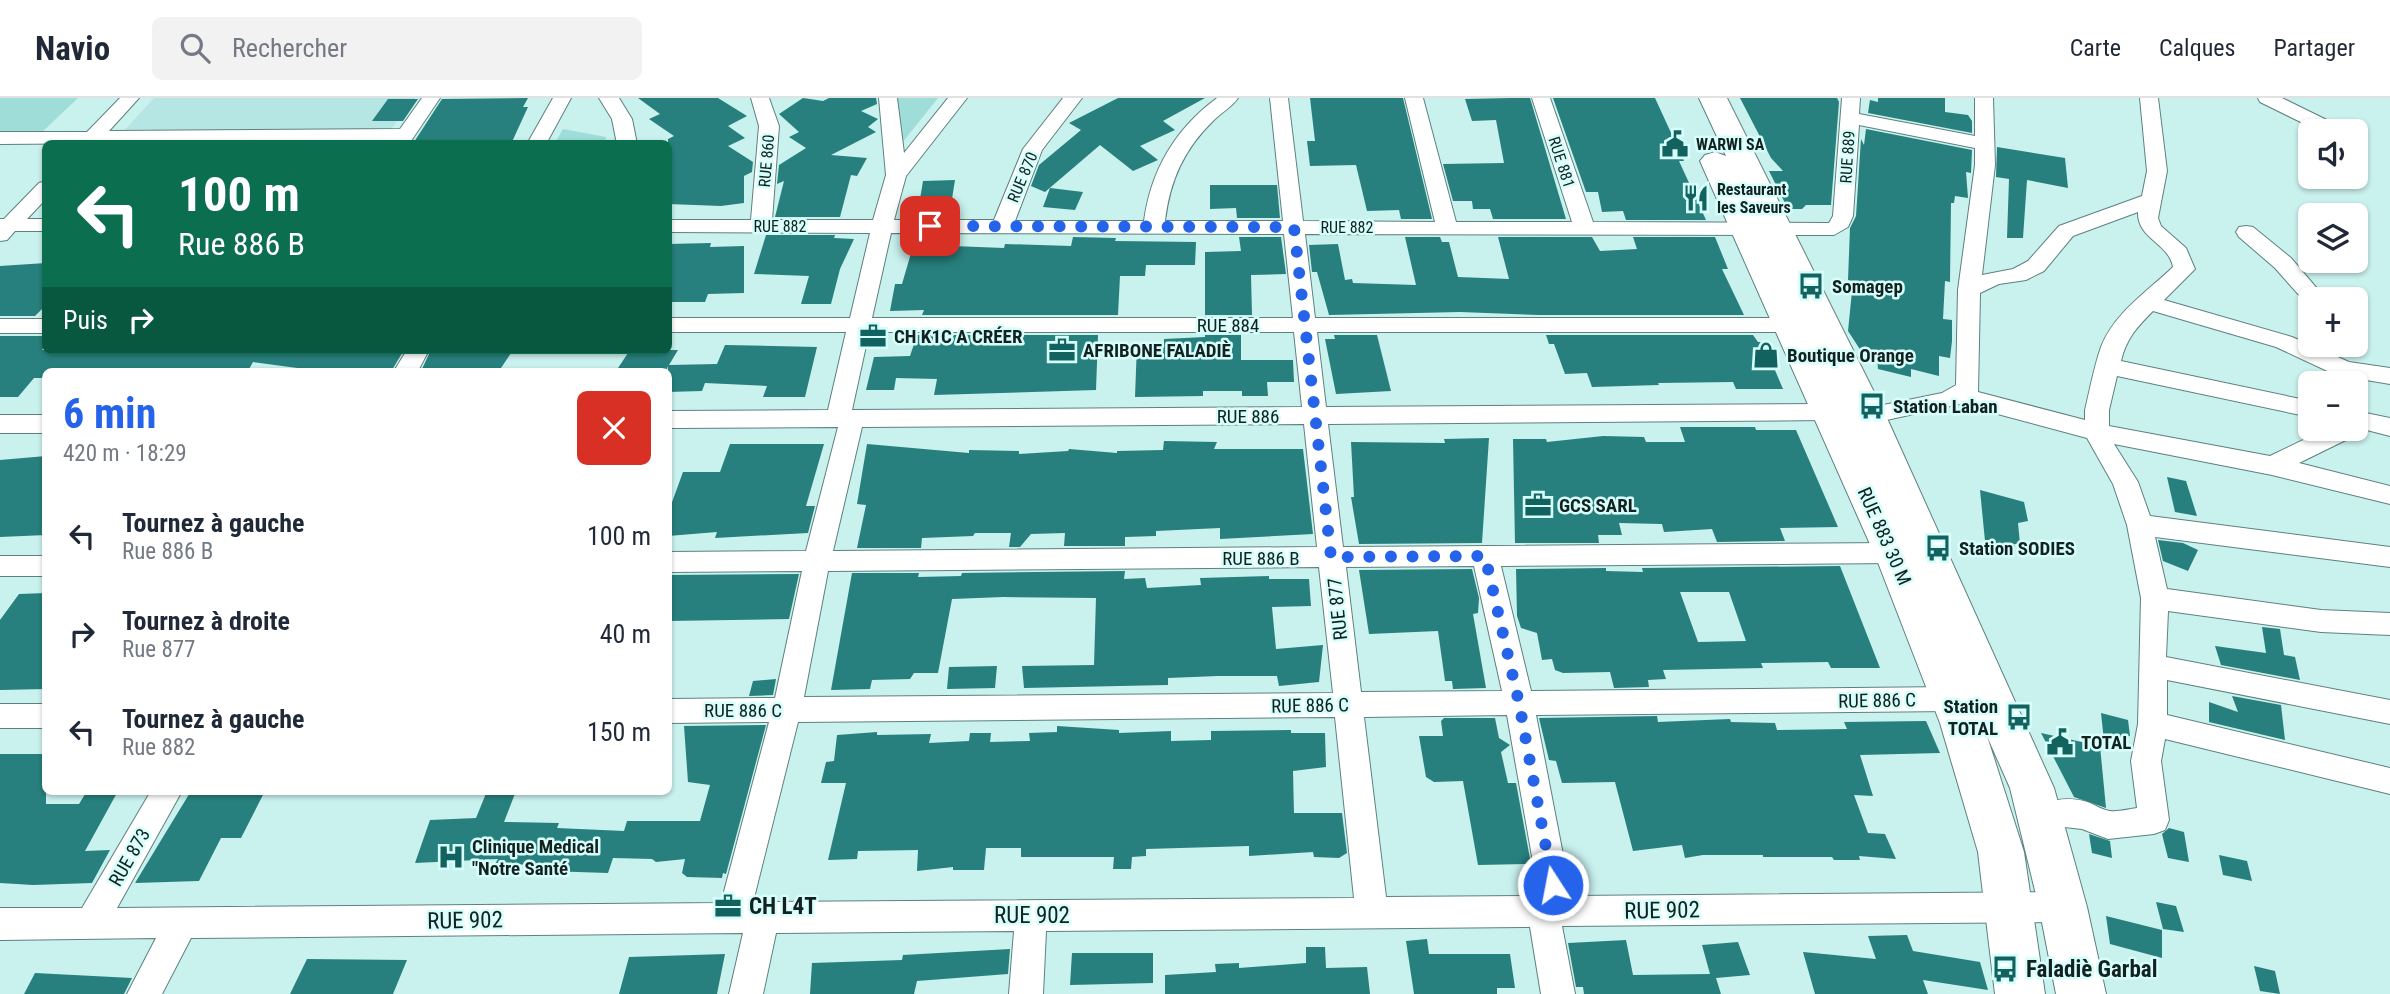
<!DOCTYPE html>
<html lang="fr">
<meta charset="utf-8">
<style>
:root{--surface:#fff;--page:#f2f2f3;--text:#1f2937;--muted:#747a83;--line:#e0e1e3;--accent:#2563eb}
body{margin:0;font-family:"Roboto Condensed",sans-serif;background:var(--page);color:var(--text);height:100vh;display:flex;flex-direction:column;font-size:26px;white-space:nowrap}
*{box-sizing:border-box;margin:0}
p{font-size:23px;color:var(--muted)}
.icon{flex:none;width:38px;height:38px;fill:none;stroke:currentColor;stroke-width:2;stroke-linecap:round;stroke-linejoin:round}
.map{position:relative;flex:1;overflow:hidden}
.details{position:absolute;left:42px;top:270px;width:630px;height:427px;display:flex;flex-direction:column;background:var(--surface);border-radius:10px;box-shadow:0 2px 5px #0004}
.details>*{flex:none}
.guide{position:absolute;left:42px;top:42px;width:630px;height:214px;border-radius:10px;box-shadow:0 2px 5px #0004;background:#0b6e4f;color:#fff;overflow:hidden}
.buttons{position:absolute;left:2298px;top:21px;display:grid;gap:14px}
.buttons a{display:grid;place-items:center;width:70px;height:70px;border-radius:10px;background:var(--surface);box-shadow:0 2px 5px #0004;font-size:35px}
.pin{position:absolute;display:grid;place-items:center;width:60px;height:60px;color:#fff;margin:-30px;border-radius:14px;box-shadow:0 4px 10px #0006}
.me{position:absolute;width:77px;margin:-38px;rotate:349deg;stroke-linejoin:round;filter:drop-shadow(0 0 5px #0008)}
.turn{display:flex;align-items:center;gap:24px;height:147px;padding:0 21px;font-size:32px}
.turn .icon{width:91px;height:91px;stroke-width:2.5}
.turn b{display:block;font-size:49px;line-height:60px}
.then{display:flex;align-items:center;height:66px;padding:0 21px;background:#0003;gap:14px;font-size:26px}
.round{display:grid;place-items:center;flex:none;width:74px;height:74px;border-radius:10px;background:var(--page)}
.headline{display:flex;align-items:center;justify-content:space-between;height:119px;padding:0 21px}
h1{font-size:42px;font-weight:700;line-height:52px;color:var(--accent)}
ul{padding:0;list-style:none}
li{display:flex;align-items:center;gap:21px;height:98px;padding:0 21px}
li div{flex:1}
li b{display:block;font-size:26px}
li em{font-style:normal}
header{display:flex;align-items:center;gap:42px;box-sizing:border-box;height:98px;padding:0 35px;background:var(--surface);border-bottom:2px solid var(--line)}
header strong{font-size:33px}
nav{display:flex;gap:38px;margin-inline-start:auto;font-size:24px}
.search{width:490px;height:63px;background:var(--page);display:flex;align-items:center;gap:18px;box-sizing:border-box;padding:0 24px;border-radius:10px;color:var(--muted);font-size:26px}
.map>svg:first-child{display:block}
.built{fill:#b6e6e3}
.green{fill:#9fddd9}
.building{fill:#27807d;fill-rule:evenodd}
.lines{fill:none;stroke-linecap:round;stroke-linejoin:round}
.street-casing{stroke:#5d817f;stroke-width:2}
.primary-casing{stroke:#5d817f;stroke-width:2}
.street{fill:#fff;fill-rule:evenodd}
.primary{fill:#fff;fill-rule:evenodd}
.route{stroke:#2563eb;stroke-width:12;stroke-dasharray:0 21.6}
.labels{text-anchor:middle;stroke-width:5;stroke-linejoin:round;paint-order:stroke}
.far-poi-label{font-size:16px;font-weight:bold;fill:#132221;stroke:#d6fefb;text-anchor:start}
.far-street-label{font-size:16px;fill:#132221;stroke:#d6fefb}
.poi-label{font-size:19px;font-weight:bold;fill:#132221;stroke:#d6fefb;text-anchor:start}
.street-label{font-size:19px;fill:#132221;stroke:#d6fefb}
.near-poi-label{font-size:23px;font-weight:bold;fill:#132221;stroke:#d6fefb;text-anchor:start}
.near-street-label{font-size:23px;fill:#132221;stroke:#d6fefb}
</style>
<header>
<strong>Navio</strong>
<div class="search"><svg class="icon" aria-label="search" viewBox="0 0 24 24"><circle cx="10" cy="10" r="6"/><path d="M15 15l6 6"/></svg>Rechercher</div>
<nav><a>Carte</a><a>Calques</a><a>Partager</a></nav>
</header>
<div class="map">
<svg width="2390" height="896" viewBox="0 0 2390 896">
<rect width="100%" height="100%" fill="#c9f1ee"/>
<path class="built" d="M154,0h261l-30,39 -264,-3z"/>
<path class="green" d="M0,0h78l-37,35h-41z
M888,0h50l-44,55z
M563,31l43,8 -1,6h-50z"/>
<path class="building" d="M528,0l-5,9h5l-17,37 -97,-2 28,-43z
M638,0h80l29,18 -19,10 17,12 -17,8 25,16 -1,10 -8,4v27l-23,3 -53,-2v-65l6,-3 -25,-17 11,-5z
M803,0l20,3 6,-3h47l1,6 -16,7 17,8 -10,8 8,5 -45,23 36,3 -10,18 -6,-1 -11,42h-65l9,-36 -7,3 2,-19 27,-17 -17,-11 10,-5 -20,-18z
M1118,0h87l-42,23 12,9 -35,16 18,14 -25,11 -33,-26 -55,47 -14,-6 8,-21 42,-35 -12,-7z
M1310,0h93l29,121h-31l-2,-9 -32,1 -11,-46 -46,1 -3,-25h8z
M1511,0h19l36,121h-73l-3,-10h-17l-1,-8h-19l-10,-37 61,-1 -8,-43 -24,1 -7,-22z
M1553,0h102l29,63h-5l27,59h-80l-3,-9 -21,1 -4,-20h-12z
M1740,0h97l2,4 -8,103h-25l-4,4h-14l-19,-38h14l-12,-13z
M1878,0h67v14l23,3 4,6v12l-104,-20 2,-13 8,2z
M388,1h30l-15,22h-31z
M1866,31l106,21 -1,23 -5,-1 2,26 -13,-2 -1,7h-3l-1,79 -5,-1 -2,38 9,1v21l-2,17 -11,-2v20l-28,-7v8l-33,-8 -1,-13 -14,-2 -15,-23 5,-50 -5,-1 2,-52 6,-12 5,-77 3,6z
M1997,49l68,11 3,30 -41,-8 -4,58h-16l2,-59 -13,-2z
M955,82l-3,19h-32l3,-18z
M1210,87h67l3,33h-43l-1,-10 -26,1z
M1050,90l33,4 -8,18 -32,-3z
M766,137h69l-1,3 20,1 -14,30 -9,35h-30l8,-28 -55,-2z
M1073,139l43,1 -1,3 81,1 -1,23h-49l-1,11h-25l-2,39h-196l2,-5 -34,1 5,-27h7l10,-34 40,1 1,-5 51,2 1,-4 66,2z
M1239,139h42l5,37 -35,1 1,40h-47v-63l36,-1z
M1405,139h35l2,5h7l9,35 51,2 -11,-42h94l8,14 37,-2 -4,-12h82l13,32h-6l22,46h-205l-79,-3 -131,3 -12,-43h-5l-3,-27 29,-1 7,36 7,-1 1,4 63,2z
M711,145l-1,4 34,-1v47l-36,1 -3,8h-37v-58z
M46,165v42l-11,11h-35v-50z
M917,237h181l-2,55 -162,5 3,-16 -41,-1 -2,12h-28l8,-33 36,-1z
M1205,237h36v25h52l1,22h-27l1,14h-26v-5h-39v5l-68,1 2,-53 27,-1v-4l41,-2z
M1334,237h43l14,56 -55,3 -11,-55h10z
M1546,237h207l5,7h5l20,47h-47l-3,-7 -75,1 1,2 -67,2 -5,-14 -22,1 -11,-30h-5z
M0,238h46v9l-4,5h189l-1,2 22,2v-4h152l-12,20 -16,1h-56l-67,-9 -5,9h-202v7h-12l-16,19h-18z
M725,247l92,2 -12,50h-42l4,-11 -62,-3 -3,8 -34,1v-26l-2,5h-50l14,-21h48l-9,15 48,-1z
M431,252h82l-14,21h-78z
M1680,329h75l1,3h40l42,97 -58,1 5,13 -68,1 -5,-13 -48,3 -2,-8 -43,-1 3,12h-24l1,8h-84l-2,-104h33l1,3 56,-6 41,1 2,5h39z
M1489,340l-7,105 -123,1 -8,-47h3l-3,-55 94,1 -1,-4z
M1164,343l53,1 -3,7h89l10,85 -93,5v-11l-64,3v5l-31,1v9h-61l1,-13 -34,1 -11,13h-11l2,-14h-36l-2,3 -51,2 -1,10h-64l9,-43 -9,-1 10,-60 102,9v-3l50,1v3l49,-3 1,-2 48,4v-2l46,-1z
M730,346h94l-18,62h9l-7,27 -93,5 2,-6 -49,4 3,-31 12,-33h37z
M46,358v79l-46,2v-77z
M2167,379l19,4 11,35 -22,-4z
M1980,392l44,12 4,19 -10,2 2,21h-6l1,3 -30,-6z
M2158,442l25,3 15,7 -10,21 -25,-10z
M1840,468l40,102h-49l-3,-6 -67,1 2,5 -100,2 3,9 -18,1 1,7 -35,1 -4,-16 -47,1 -8,-3 -3,-11 -10,1 -5,-27 -16,-5 -4,-12 -1,-47 90,-1v3l37,1 -1,-4zM1680,494h49l17,49 -48,1z
M1472,471l7,29 -1,15 -5,1 13,74 -33,1 -1,-8h-7l-7,-50 -69,3 -10,-64z
M1125,473l-1,8 21,-1 2,10 54,-3 -1,-7 69,-2v3h40l2,27 -39,1 4,42 47,-4 -4,37 -40,4 -2,-10h-59l-50,2v7l-144,3 -2,-22 72,-1 2,-67 -93,-1 -51,2 -14,74h-24l-4,6 -38,1 -2,9 -39,1 21,-117h67l-1,4 43,-1 1,-3z
M799,476l-10,45 -121,2v-46z
M46,495v96l-46,1v-70l19,-26z
M2262,529l18,2 4,26 11,2 5,23 -79,-15 -6,-19 51,7z
M997,568l-2,22 -48,1 2,-22z
M776,581l-3,16 -24,1 4,-15z
M2232,598l49,9 4,35 -76,-18v-20l29,10z
M2101,615l27,7 2,16 -26,5z
M1657,618l1,6 72,-3 1,3 44,1 2,7 70,-1 -3,-7 82,-1 14,32 -80,2 13,41 -19,-1 14,38 17,1 11,25 -37,-3 1,4h-26l-2,-3h-69v-2h-60l-18,3 -3,-13 -49,6 -18,-69 -53,1 -6,-22 -7,-1 -10,-42z
M1444,620h51l4,20 11,7 -9,7 7,31h8l15,81 -53,1 -15,-84 -29,1 -8,-5 -7,-41h24l-2,-15z
M766,627l-40,149 -3,-1 -1,5 -35,-1 -5,-4 3,-14 -29,3 -4,-3 -39,-1 -5,15 -61,-2 2,-6 -54,-1 3,-5 -83,4 15,-43 46,-2 11,-27h29l-12,31 55,1 -2,5 67,3 3,-10h73l10,-36 -22,-3 -4,-56z
M1057,628l62,4v3l52,-2v10l40,-1v-9l80,-1v3h34l1,34 -33,4 1,42h48l5,40 -8,5 -25,-1 -1,-5 -64,4v-10l-103,3v7l-14,1 -1,12h-18l1,-12h-93v-9h-35l-2,22h-31v-3l-36,4 1,-21 -60,1 -1,8 -29,1 18,-77h-25l5,-21 8,-1 3,-26 40,-3v3l54,-1 -2,9 40,-2 1,-8h21l-1,9 40,-1 -1,-8 28,-1z
M2041,635l59,13 6,62 -32,-11z
M0,656h46v50h33l8,-13h31l-33,60 25,-1 -18,33 -59,2 -33,-2z
M191,693h74l-24,47h-20l-22,43 -64,2z
M2169,730l15,4 5,30 -21,-4 -6,-24z
M2089,736l21,7 2,17 -20,-5z
M2219,757l28,6 5,20 -29,-6z
M2156,804l20,4 8,26 -21,-3z
M2106,818l56,14v28l-52,-14z
M1907,837l6,16 67,11 8,28 -65,-10 5,14h-113l-12,-42 73,7 -8,-23z
M1427,841l2,15h81l5,34h-18v6h-83l-8,-53z
M1626,842l7,35 77,-1 -8,-29 36,-3 12,33 -34,3 5,16h-137l-1,-7h-7l-8,-44z
M1306,849h19l1,21 41,-1 3,27h-205v-19l51,-3 -1,-8 24,-1v5l67,-5z
M1010,851l-2,25 -91,7 -3,13h-104l2,-31 90,-3 1,-5z
M1072,855h81v30l-83,2z
M725,856l-8,40h-98l10,-37z
M307,861l100,1 -14,34h-103z
M2254,868l21,5 5,23 -20,-3z
M35,875l97,5 -8,16h-100z"/>
<g class="lines">
<g class="street-casing">
<path id="street" d="M120,0h19l-30,33 291,-2 22,-31h18l-31,46h-19l1,-3 -391,3v-12h87z
M553,0h18l-25,46h-19z
M599,0h20l13,21 5,25h-20l-5,-25z
M751,0h18l10,28 -7,94h101l13,-45 -7,-77h18l7,55 44,-55h19l-61,78 -12,44h100l29,-71 40,-51h19l-40,52 -27,71h129c7,-51 31,-92 73,-123h21c-6,9 -16,14 -24,22 -30,29 -44,60 -49,101h118l-13,-123h18l15,123 132,1 -30,-124h18l33,124h116l-40,-124h18l43,124 236,1 4,-7 9,-118h18l-1,16 116,22v-38h18l2,67 -13,110 31,-6 15,-8 31,-35 83,-30 5,-25 -7,-73h18l9,73 -9,47 3,8 25,22 9,21 -31,31 128,37 57,25 41,6v16l-54,-9 -60,-28 -123,-36c-16,16 -27,28 -32,50l189,40v16l-193,-41 -8,34v16l161,30 56,-27h30v-18l34,7v18l-31,-8 -3,7 -57,28 91,23v18l-118,-29 -158,-31 24,38 12,34 240,31v20l-235,-30 12,52 154,21 69,3v22l-69,-3 -153,-21 -2,46 224,43v24l-223,-44v35l223,53v26l-225,-55 -4,22 8,59 -4,10 -11,4 -46,5 -26,-10 -18,-2 -10,13 -11,4 -11,-4 -5,-10c13,-27 28,-35 57,-29 9,2 17,9 26,10 8,1 19,-2 27,-3l-6,-47 7,-37 3,-126 -14,-73 -14,-41 -26,-46 -127,-34 -92,20 -9,-2 -3,-6 3,-6 83,-17 14,-8 2,-95 17,-125v-17l-116,-23 -6,91 -5,11 -14,8 -529,-1 10,84h472l8,2 3,5 -3,5 -8,2h-470l9,75 502,-3 8,2 4,6 -4,6 -8,2 -500,4 15,123 553,-4 9,3 4,7 -4,7 -9,3 -395,3 30,125 421,-4 10,3 4,9 -4,9 -10,3 -416,4 35,181 492,-4 11,4 5,11 -5,11 -11,4 -501,4 13,68h-34l-11,-67 -484,4 -3,63h-34l5,-63 -238,2 -13,61h-34l14,-61 -552,5 -29,56h-35l29,-56 -156,2v-32h82l69,-117h31l-65,117 604,-5 48,-181 -101,1v-24l107,-1 27,-127 -134,1v-20l138,-1 32,-124 -170,1v-17l160,-1 18,-78h-178v-14h182l20,-85 -202,-1v-12h83l8,-94zM2138,114c-1,27 31,31 35,55 -25,24 -59,46 -72,80 -7,20 -11,42 -16,63v10l-107,-28 2,-99 19,-9 27,-4 18,-9 29,-35zM891,135l393,1 9,84h-421zM869,234h425l8,75 -450,3zM1304,326l13,123 -484,4 29,-124zM1474,468l28,125 -141,1 -15,-125zM1319,469l14,126 -529,4 24,-126zM1507,617l32,181 -153,1 -22,-180zM1335,619l19,181 -601,4 45,-180z
M2258,0h24l59,29 3,4h-25l-59,-29z
M46,83v18l-19,20h19v12h-31l-8,9 -7,1v-22h4l35,-36z
M2246,128l7,1 38,31 35,41h-16v6l-3,-1 -32,-36 -36,-31 -3,-5 3,-5z
M0,221h46v14h-46z
M407,252h22l-11,21h-24z
M0,317h46v18h-46z
M0,458h46v20h-46z
M0,606h46v24h-46z"/>
</g>
<g class="primary-casing">
<path id="primary" d="M1699,0h28l159,318 168,372 33,119 19,87h-50l-17,-87 -29,-119 -23,-52 37,116 21,142h-50l-17,-142 -38,-129 -63,-163 -177,-399 5,-6 10,-3 11,4z"/>
</g>
<use href="#street" class="street"/>
<use href="#primary" class="primary"/>
</g>
<g class="lines">
<path class="route" d="M930,128l364,1 37,330 154,-1 34,147 34,182"/>
</g>
<defs>
<g id="civic-bare" transform="scale(2.1)"><path d="M-.6-6.5H3V-4.5H.6V-3L4-1V1h2V6H-6V1h2V-1L-.6-3ZM-1.2 2.5V6h2.4V2.5Z" fill="#126260" stroke="#d6fefb" stroke-width="2.5" paint-order="stroke"/></g>
<g id="restaurant-bare" transform="scale(2.1)"><path d="M-5-6h1v4h1v-4h1v4h1v-4h1v5L-1.5 .5V6h-2V.5L-5-1ZM5-6V6H3V1.5H1.5Q1.5-4 5-6Z" fill="#126260" stroke="#d6fefb" stroke-width="2.5" paint-order="stroke"/></g>
<g id="bus-bare" transform="scale(2.1)"><path d="M-5-6H5V4H4V6H2V4H-2V6H-4V4H-5ZM-3.5-4V0h7V-4ZM-3.5 1.2v1.5H-2V1.2ZM2 1.2v1.5H3.5V1.2Z" fill="#126260" stroke="#d6fefb" stroke-width="2.5" paint-order="stroke"/></g>
<g id="office-bare" transform="scale(2.1)"><path d="M-6-3h4V-5.5h4V-3h4V5H-6ZM-1-4.5V-3h2v-1.5ZM-6 0V1H6V0Z" fill="#126260" stroke="#d6fefb" stroke-width="2.5" paint-order="stroke"/></g>
<g id="shop-bare" transform="scale(2.1)"><path d="M-5-2.5h2.3a2.7 3.5 0 0 1 5.4 0H5L5.5 6h-11ZM-1.5-2.5h3a1.5 2.3 0 0 0-3 0Z" fill="#126260" stroke="#d6fefb" stroke-width="2.5" paint-order="stroke"/></g>
<g id="hospital-bare" transform="scale(2.1)"><path d="M-5-5h3v3.5h4V-5h3V5h-3V1.5h-4V5h-3Z" fill="#126260" stroke="#d6fefb" stroke-width="2.5" paint-order="stroke"/></g>
</defs>
<g fill-rule="evenodd">
<use href="#civic-bare" x="1675" y="46"/>
<use href="#restaurant-bare" x="1696" y="100"/>
<use href="#bus-bare" x="1811" y="188"/>
<use href="#office-bare" x="873" y="238"/>
<use href="#office-bare" x="1062" y="252"/>
<use href="#shop-bare" x="1766" y="257"/>
<use href="#bus-bare" x="1872" y="308"/>
<use href="#office-bare" x="1538" y="407"/>
<use href="#bus-bare" x="1938" y="450"/>
<use href="#bus-bare" x="2019" y="619"/>
<use href="#civic-bare" x="2060" y="644"/>
<use href="#hospital-bare" x="451" y="759"/>
<use href="#office-bare" x="728" y="808"/>
<use href="#bus-bare" x="2005" y="871"/>
</g>
<g class="labels">
<g class="far-poi-label">
<text x="1696" y="52">WARWI SA</text>
<text x="1717" y="97">Restaurant<tspan x="1717" dy="18">les Saveurs</tspan></text>
</g>
<g class="far-street-label">
<text transform="translate(1847 59) rotate(-86)" y="6">RUE 889</text>
<text transform="translate(766 63) rotate(-85)" y="6">RUE 860</text>
<text transform="translate(1562 64) rotate(72)" y="6">RUE 881</text>
<text transform="translate(1022 79) rotate(-67)" y="6">RUE 870</text>
<text x="780" y="134">RUE 882</text>
<text x="1347" y="135">RUE 882</text>
</g>
<g class="poi-label">
<text x="1832" y="195">Somagep</text>
<text x="894" y="245">CH K1C A CRÉER</text>
<text x="1083" y="259">AFRIBONE FALADIÈ</text>
<text x="1787" y="264">Boutique Orange</text>
<text x="1893" y="315">Station Laban</text>
<text x="1559" y="414">GCS SARL</text>
<text x="1959" y="457">Station SODIES</text>
<text x="1998" y="615" text-anchor="end">Station<tspan x="1998" dy="22">TOTAL</tspan></text>
<text x="2081" y="651">TOTAL</text>
<text x="472" y="755">Clinique Medical<tspan x="472" dy="22">"Notre Santé</tspan></text>
</g>
<g class="street-label">
<text x="1228" y="234">RUE 884</text>
<text x="1248" y="325">RUE 886</text>
<text transform="translate(1885 438) rotate(66)" y="7">RUE 883 30 M</text>
<text x="1261" y="467">RUE 886 B</text>
<text transform="translate(1337 511) rotate(-96)" y="7">RUE 877</text>
<text transform="translate(1877 602) rotate(-1)" y="7">RUE 886 C</text>
<text transform="translate(1310 607) rotate(-1)" y="7">RUE 886 C</text>
<text x="743" y="619">RUE 886 C</text>
<text transform="translate(129 759) rotate(-60)" y="7">RUE 873</text>
</g>
<g class="near-poi-label">
<text x="749" y="816">CH L4T</text>
<text x="2026" y="879">Faladiè Garbal</text>
</g>
<g class="near-street-label">
<text transform="translate(1662 812) rotate(-1)" y="8">RUE 902</text>
<text x="1032" y="825">RUE 902</text>
<text transform="translate(465 822) rotate(-1)" y="8">RUE 902</text>
</g>
</g>
</svg>
<div class="buttons">
<a><svg class="icon" aria-label="sound" viewBox="0 0 24 24"><path d="M4 9h4l5-4v14l-5-4H4zM17 9q2 3 0 6"/></svg></a>
<a><svg class="icon" aria-label="layers" viewBox="0 0 24 24"><path d="M12 4l9 5-9 5-9-5zM3 14l9 5 9-5"/></svg></a>
<a>+</a>
<a>−</a>
</div>
<div class="pin" style="left:930px;top:128px;background:#d93025"><svg class="icon" aria-label="arrive" viewBox="0 0 24 24"><path d="M6 21V4h12l-3 4 3 4H6"/></svg></div>
<svg class="me" style="left:1553px;top:787px" viewBox="-20 -20 40 40"><circle r="17" fill="#2563eb" stroke="#fff" stroke-width="3"/><path d="M0-11L8 9 0 5-8 9z" fill="#fff"/></svg>
<div class="guide">
<div class="turn"><svg class="icon" aria-label="left" viewBox="0 0 24 24"><path d="M17 20v-9H6M10 6l-5 5 5 5"/></svg><div><b>100 m</b>Rue 886 B</div></div>
<div class="then">Puis<svg class="icon" aria-label="right" viewBox="0 0 24 24"><path d="M7 20v-9h11M14 6l5 5-5 5"/></svg></div>
</div>
<section class="details">
<div class="headline"><div><h1>6 min</h1><p>420 m · 18:29</p></div><a class="round" style="background:#d93025;color:#fff"><svg class="icon" aria-label="close" viewBox="0 0 24 24"><path d="M6 6l12 12M18 6L6 18"/></svg></a></div>
<ul>
<li><svg class="icon" aria-label="left" viewBox="0 0 24 24"><path d="M17 20v-9H6M10 6l-5 5 5 5"/></svg><div><b>Tournez à gauche</b><p>Rue 886 B</p></div><em>100 m</em></li>
<li><svg class="icon" aria-label="right" viewBox="0 0 24 24"><path d="M7 20v-9h11M14 6l5 5-5 5"/></svg><div><b>Tournez à droite</b><p>Rue 877</p></div><em>40 m</em></li>
<li><svg class="icon" aria-label="left" viewBox="0 0 24 24"><path d="M17 20v-9H6M10 6l-5 5 5 5"/></svg><div><b>Tournez à gauche</b><p>Rue 882</p></div><em>150 m</em></li>
</ul>
</section>
</div>
